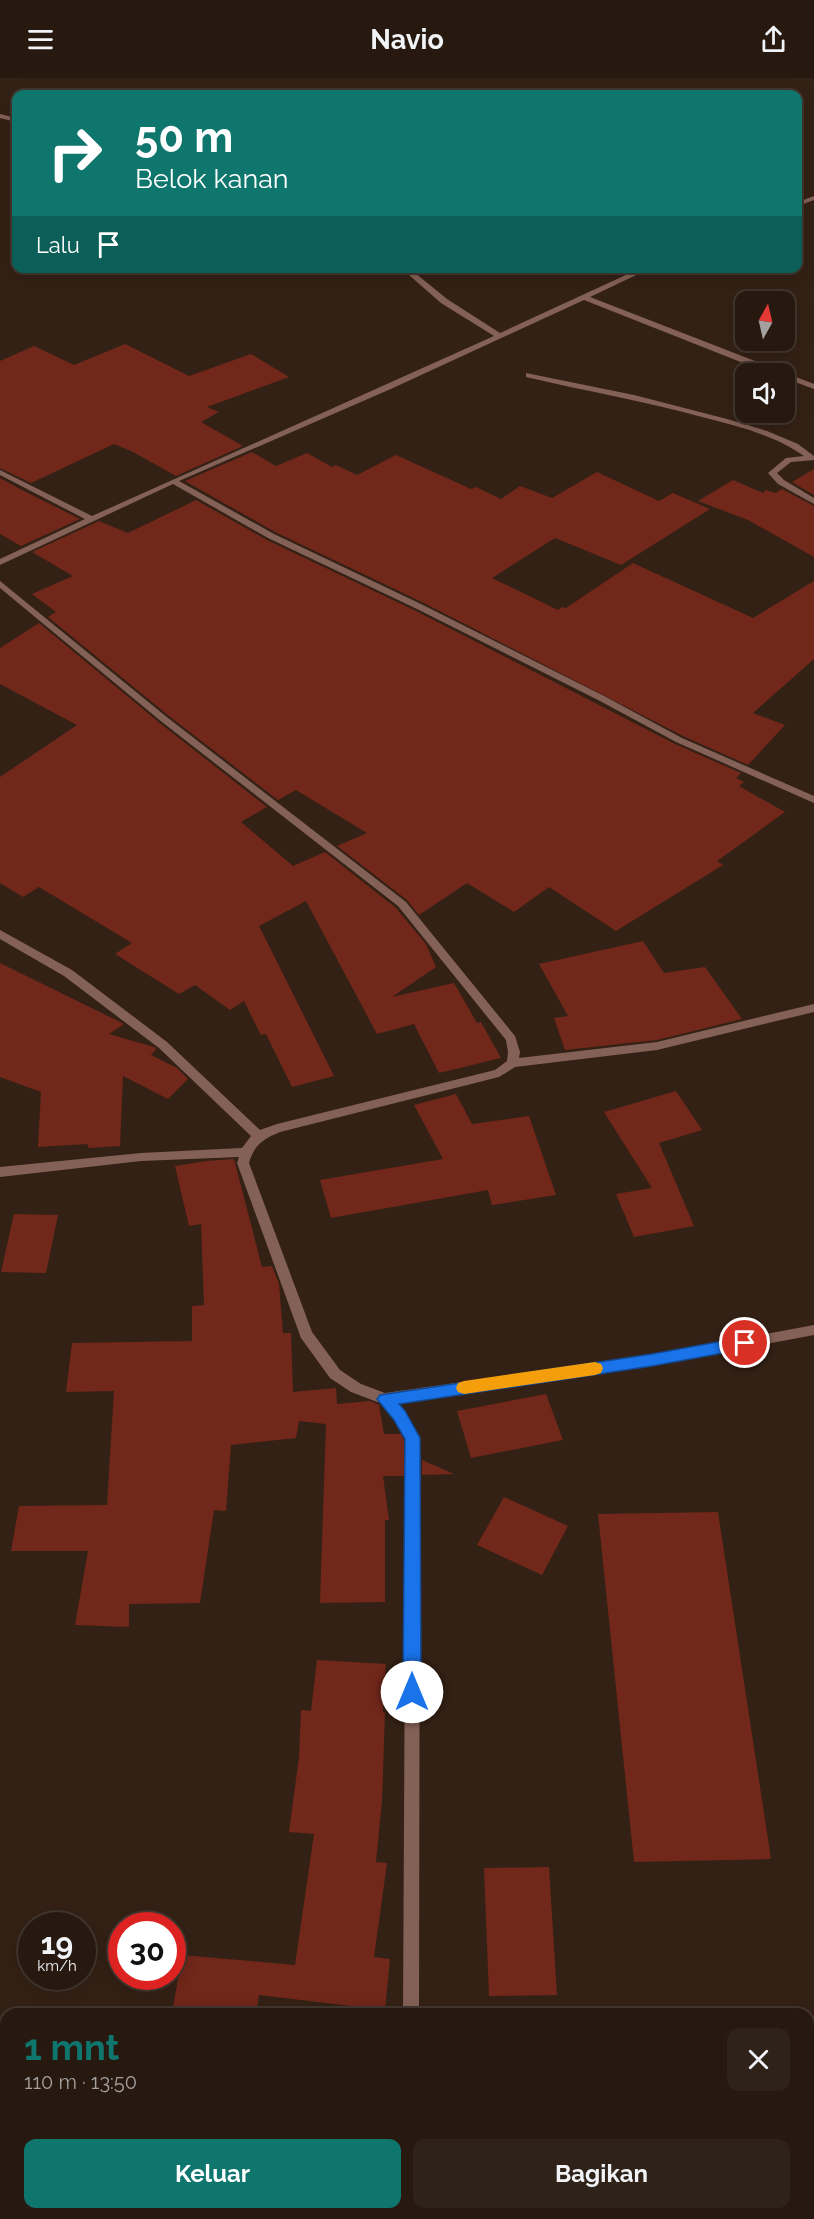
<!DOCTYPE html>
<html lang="id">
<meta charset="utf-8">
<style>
:root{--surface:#271910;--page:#2f2219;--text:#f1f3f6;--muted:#a4a09f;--line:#433830;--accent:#0f766e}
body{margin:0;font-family:Raleway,sans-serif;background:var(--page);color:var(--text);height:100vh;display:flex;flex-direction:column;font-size:22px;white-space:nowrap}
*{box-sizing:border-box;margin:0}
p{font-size:20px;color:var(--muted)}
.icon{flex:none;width:33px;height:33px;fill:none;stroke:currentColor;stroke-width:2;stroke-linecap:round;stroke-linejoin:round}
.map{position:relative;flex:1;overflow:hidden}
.panel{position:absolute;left:0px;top:1930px;width:814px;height:212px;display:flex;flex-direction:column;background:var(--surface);border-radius:18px 18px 0 0;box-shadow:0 3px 15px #0003,0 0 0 2px var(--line)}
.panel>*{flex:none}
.top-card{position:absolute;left:12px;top:12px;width:790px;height:183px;border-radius:12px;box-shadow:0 3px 15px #0003,0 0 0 2px var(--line);background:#0f766e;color:#fff;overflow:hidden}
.needle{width:39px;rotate:8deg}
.buttons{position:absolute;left:735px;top:213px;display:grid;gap:12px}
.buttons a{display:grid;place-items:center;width:60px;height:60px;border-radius:12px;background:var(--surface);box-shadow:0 3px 15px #0003,0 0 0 2px var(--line);font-size:30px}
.speed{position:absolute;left:18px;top:1834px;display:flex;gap:12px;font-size:30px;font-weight:700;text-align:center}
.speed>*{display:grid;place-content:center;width:78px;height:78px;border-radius:50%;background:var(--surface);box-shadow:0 3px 15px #0003,0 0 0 2px var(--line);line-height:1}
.speed small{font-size:15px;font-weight:400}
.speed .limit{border:9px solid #d22;background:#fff;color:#111}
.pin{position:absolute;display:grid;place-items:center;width:51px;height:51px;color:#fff;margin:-26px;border:3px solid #fff;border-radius:50%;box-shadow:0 2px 6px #0007}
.me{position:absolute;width:66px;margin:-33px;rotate:0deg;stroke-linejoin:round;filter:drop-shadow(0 0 4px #0008)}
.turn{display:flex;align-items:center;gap:21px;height:126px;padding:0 24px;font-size:27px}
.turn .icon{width:78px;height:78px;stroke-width:2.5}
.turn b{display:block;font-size:42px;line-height:51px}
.then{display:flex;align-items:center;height:57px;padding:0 24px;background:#0003;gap:12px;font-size:22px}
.round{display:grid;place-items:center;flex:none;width:63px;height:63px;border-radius:12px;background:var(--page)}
.head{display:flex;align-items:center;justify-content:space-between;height:102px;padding:0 24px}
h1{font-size:36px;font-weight:700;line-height:45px;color:var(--accent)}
.cta{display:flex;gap:12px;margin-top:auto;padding:12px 24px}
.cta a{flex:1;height:69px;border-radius:12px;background:var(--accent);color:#fff;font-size:24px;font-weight:700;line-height:69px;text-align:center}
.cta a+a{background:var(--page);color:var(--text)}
header{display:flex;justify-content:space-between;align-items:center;height:78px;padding:0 24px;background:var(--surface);font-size:27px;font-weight:700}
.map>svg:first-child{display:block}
.building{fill:#71271a}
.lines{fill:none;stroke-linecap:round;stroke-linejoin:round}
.minor{fill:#846157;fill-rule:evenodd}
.route{fill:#1a73e8;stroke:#114b97;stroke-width:1.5}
.slow{fill:#f59e0b}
</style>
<header><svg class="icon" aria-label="menu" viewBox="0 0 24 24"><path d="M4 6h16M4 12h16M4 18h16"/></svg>Navio<svg class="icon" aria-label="share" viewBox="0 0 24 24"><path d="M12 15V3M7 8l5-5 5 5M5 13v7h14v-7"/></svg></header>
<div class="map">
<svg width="814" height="2141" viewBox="0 0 814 2141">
<rect width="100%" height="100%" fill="#342115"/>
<path class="building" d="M125,266l64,32 62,-22 38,23 -82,30 12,5 -18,10 42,24 -67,30 -43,-24 -19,-8 -83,39 -31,-15v-107l34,-15 40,19z
M252,374l24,14 31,-13 25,14 4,-2 21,10 39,-20 75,34 5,-2 25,12 19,-13 32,12 45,-26 62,29 14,-8 37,16 -89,56 -66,-27 -63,40 66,32 4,-3 4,1 67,-45 120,55 61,-37v78l-61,54 32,12 -37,40 -65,-29 -259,-133 -149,-71 -90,-51z
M814,391v26l-22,-13z
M0,400l20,11 60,30 -59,27 -21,-12z
M733,402l30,13 3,-3 10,3 6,-4 32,17v51l-66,-37 -50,-19z
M196,422l71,40 149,71 259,133 66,29 -5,5 8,4 -5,4 46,26 -68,49 6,4 -107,66 -67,-44 -35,25 -47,-29 -48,32 -12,-15 -70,-54 30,-13 -71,-43 -18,10 -109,-84 -121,-99 8,-5 -24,-18 41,-18 -41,-24 67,-31 29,12z
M39,545l122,101 106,83 -26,15 52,44 32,-14 71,56 30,36 10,23 -44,30 62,-14 23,40 4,-1 20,36 -62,15 -25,-49 -37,10 -71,-133 -47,25 75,150 -42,11 -26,-53 -5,1 -17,-34 -14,9 -35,-25 -16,9 -64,-40 17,-11 -93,-56 -16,10 -23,-14v-106l77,-52 -77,-41v-36z
M643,863l21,32 41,-6 37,52 -85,21 -92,10 -11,-32 14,-2 -29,-52z
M0,885l124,61 -15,10 45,13 2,2 -5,6 26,13 11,11 -20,20 -45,-23 -3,70 -32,2v-4l-50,3 3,-55 -41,-15z
M676,1013l26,39 -43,13 35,83 -60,11 -18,-43 36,-6 -48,-76z
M456,1016l16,30 57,-8 27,79 -64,10 -4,-15 -157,28 -11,-38 123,-21 -29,-54z
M234,1081l28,108 10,-1 7,18 4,49h8l2,59 43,-4 1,16 33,-3 9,4 5,29h17l3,6v36h-21l6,44h-4v82l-65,1 6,-179 -27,-3 -3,17 -65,7 -5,66 -12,-1 -14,93 -71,1v23l-54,-2 13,-74h-77l8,-45 88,-1 7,-114 -48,1 6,-49 120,-2v-35l12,-1 -3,-81 -12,2 -14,-60 31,-5z
M14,1136l44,1 -12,58 -45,-1z
M546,1316l17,46 -92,18 -14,-47z
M422,1382l32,14 -32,1z
M504,1419l64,29 -26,49 -65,-30z
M718,1434l53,347 -137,3 -36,-348z
M317,1582l69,4 -3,48h2l-3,89 -6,61 11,1 -13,94 16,2 -5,51 -126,-15 -3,19h-84l10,-59 113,10 19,-131 -25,-2 10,-75 2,-47 10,1z
M549,1789l8,128 -68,1 -5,-128z"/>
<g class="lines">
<path class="minor" d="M0,36l16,4v4l-16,-4z
M814,118v4l-16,6v-4z
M401,190h8l38,31 53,34 141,-65h10l-61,29 224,87v5l-30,-11v-4h-13l-187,-74 -191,88 -214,93 95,53 149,71 183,92 76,41 132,58v7l-138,-61 -76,-41 -183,-92 -149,-71 -95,-54 -173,81v-6l85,-40 -85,-44v-5l92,46 402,-180 -53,-33z
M526,295l108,22 93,24 40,12 31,13 16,12v4l-23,2 -14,11 7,7 30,18v6l-36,-20 -10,-11 18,-15 18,-2c-29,-21 -67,-30 -102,-39 -58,-16 -117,-26 -176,-40z
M0,503l168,137 238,184 109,134 5,16 -1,6 138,-16 157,-38v8l-157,38 -142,17 -16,10 -219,55c-17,7 -26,13 -31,31l63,169 28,38 21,14 24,9 267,-38 162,-30v10l-162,30 -255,38 8,8 15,27 -1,576h-16l3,-575 -11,-20 -15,-16 -29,-11 -21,-14 -29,-40 -64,-175 2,-6 -98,4 -141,16v-10l141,-14 101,-5 9,-12 -92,-88 -95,-72 -64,-37v-9l72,40 95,72 93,88 17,-6 218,-54 12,-9 1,-9 -2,-12 -108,-134 -236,-184 -162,-134z
M0,2111l6,1v18l-6,-1z
M158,2136h70l2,5h-70z
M385,2136h19l-2,5h-19z"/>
</g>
<path class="route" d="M745,1259l5,2 2,4 -2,4 -5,2 -93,17 -253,38 6,7 15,27 1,254 -3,5 -6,3 -6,-3 -3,-5 2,-253 -11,-19 -17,-21 3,-4 272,-41z"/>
<path class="slow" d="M595,1284l6,2 2,4 -2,5 -6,2 -131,19 -6,-2 -2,-4 2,-5 6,-2z"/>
</svg>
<div class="buttons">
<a><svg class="needle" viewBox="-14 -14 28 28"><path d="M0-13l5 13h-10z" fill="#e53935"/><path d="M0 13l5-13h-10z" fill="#a4a09f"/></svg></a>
<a><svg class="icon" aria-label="sound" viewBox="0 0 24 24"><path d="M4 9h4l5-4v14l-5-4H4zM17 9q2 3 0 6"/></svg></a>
</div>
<div class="speed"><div>19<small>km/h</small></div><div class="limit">30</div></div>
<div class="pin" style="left:745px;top:1265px;background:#d93025"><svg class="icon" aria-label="arrive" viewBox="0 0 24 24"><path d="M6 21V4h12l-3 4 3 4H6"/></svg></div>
<svg class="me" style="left:412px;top:1614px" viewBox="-20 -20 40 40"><circle r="19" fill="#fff"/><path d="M0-13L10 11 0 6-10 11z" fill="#1a73e8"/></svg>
<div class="top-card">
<div class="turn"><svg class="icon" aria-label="right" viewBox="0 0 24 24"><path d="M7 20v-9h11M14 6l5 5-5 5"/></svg><div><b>50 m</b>Belok kanan</div></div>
<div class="then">Lalu<svg class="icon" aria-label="arrive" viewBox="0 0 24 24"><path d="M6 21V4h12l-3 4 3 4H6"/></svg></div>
</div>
<section class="panel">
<div class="head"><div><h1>1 mnt</h1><p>110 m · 13:50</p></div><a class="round"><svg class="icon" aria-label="close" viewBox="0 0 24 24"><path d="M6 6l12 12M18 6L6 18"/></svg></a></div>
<div class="cta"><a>Keluar</a><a>Bagikan</a></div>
</section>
</div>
